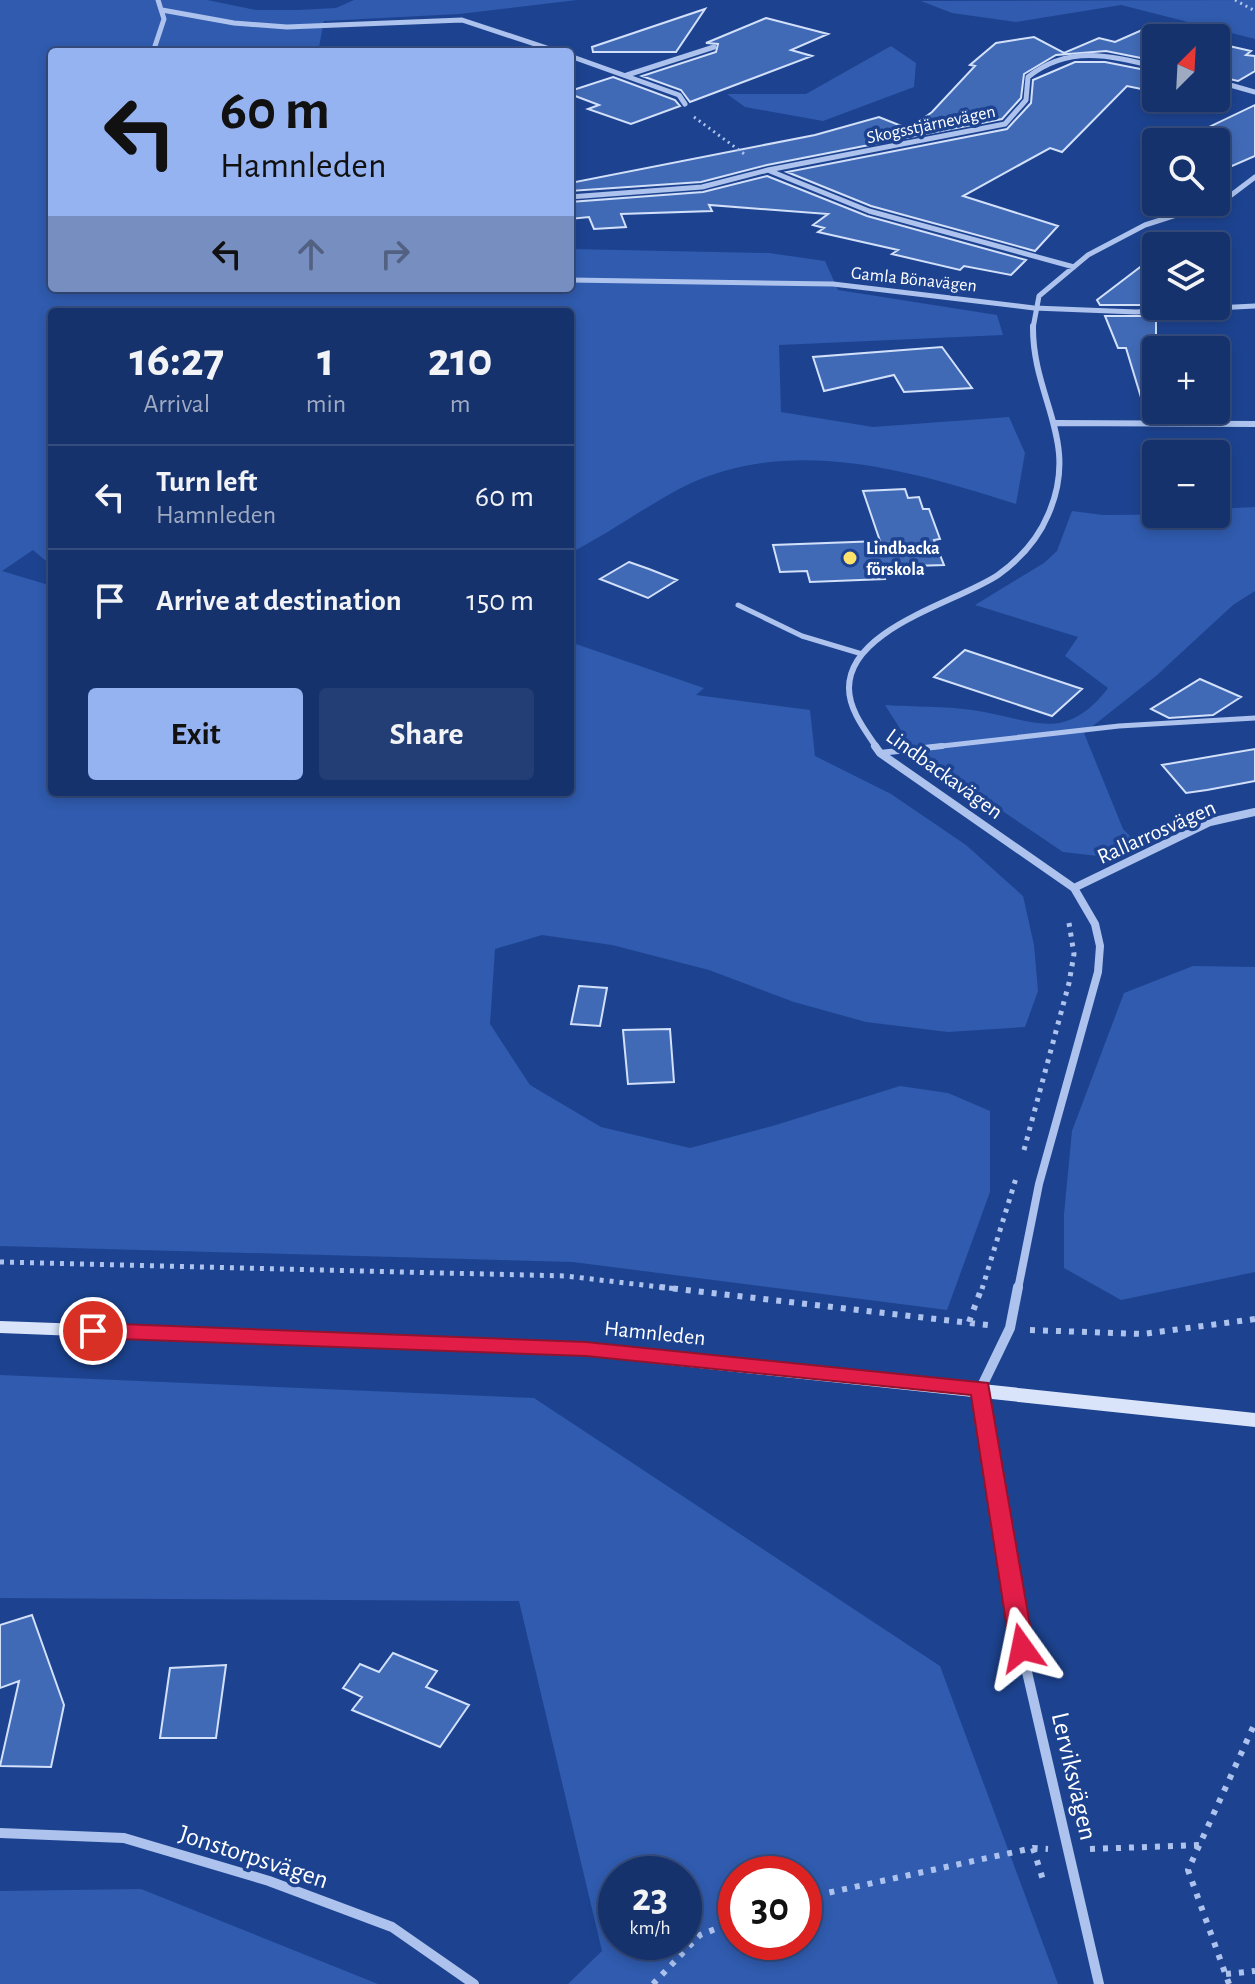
<!DOCTYPE html>
<meta charset="utf-8">
<style>
:root{--surface:#16326c;--page:#233e74;--text:#f1f3f6;--muted:#9eaac2;--line:#354d7f;--accent:#95b2f1}
body{margin:0;font-family:"Alegreya Sans",sans-serif;background:var(--page);color:var(--text);height:100vh;display:flex;flex-direction:column;font-size:30px;white-space:nowrap}
*{box-sizing:border-box;margin:0}
p{font-size:26px;color:var(--muted)}
.icon{flex:none;width:44px;height:44px;fill:none;stroke:currentColor;stroke-width:2;stroke-linecap:round;stroke-linejoin:round}
.map{position:relative;flex:1;overflow:hidden}
.details{position:absolute;left:48px;top:308px;width:526px;height:488px;display:flex;flex-direction:column;background:var(--surface);border-radius:8px;box-shadow:0 4px 12px #0003,0 0 0 2px var(--line)}
.details>*{flex:none}
.guide{position:absolute;left:48px;top:48px;width:526px;height:244px;border-radius:8px;box-shadow:0 4px 12px #0003,0 0 0 2px var(--line);background:#95b2f1;color:#111;overflow:hidden}
.needle{width:52px;rotate:24deg}
.fabs{position:absolute;left:1142px;top:24px;display:grid;gap:16px}
.fabs a{display:grid;place-items:center;width:88px;height:88px;border-radius:8px;background:var(--surface);box-shadow:0 4px 12px #0003,0 0 0 2px var(--line);font-size:40px}
.speed{position:absolute;left:598px;top:1856px;display:flex;gap:16px;font-size:40px;font-weight:700;text-align:center}
.speed>*{display:grid;place-content:center;width:104px;height:104px;border-radius:50%;background:var(--surface);box-shadow:0 4px 12px #0003,0 0 0 2px var(--line);line-height:1}
.speed small{font-size:20px;font-weight:400}
.speed .limit{border:12px solid #d22;background:#fff;color:#111}
.pin{position:absolute;display:grid;place-items:center;width:68px;height:68px;color:#fff;margin:-34px;border:4px solid #fff;border-radius:50%;box-shadow:0 2px 8px #0007}
.me{position:absolute;width:88px;margin:-44px;rotate:348deg;stroke-linejoin:round;filter:drop-shadow(0 0 6px #0008)}
.turn{display:flex;align-items:center;gap:28px;height:168px;padding:0 40px;font-size:36px}
.turn .icon{width:104px;height:104px;stroke-width:2.5}
.turn b{display:block;font-size:56px;line-height:68px}
.lanes{display:flex;align-items:center;height:76px;padding:0 40px;background:#0003;justify-content:center;gap:40px;direction:ltr}
.lanes .off{opacity:.35}
.eta{display:flex;justify-content:space-evenly;align-items:center;height:136px;text-align:center}
.eta b{font-size:48px;font-weight:700;line-height:56px}
.primary-button{display:flex;gap:16px;margin-top:auto;padding:16px 40px}
.primary-button a{flex:1;height:92px;border-radius:8px;background:var(--accent);color:#111;font-size:32px;font-weight:700;line-height:92px;text-align:center}
.primary-button a+a{background:var(--page);color:var(--text)}
ul{padding:0;list-style:none}
li{display:flex;align-items:center;gap:24px;height:104px;padding:0 40px;border-top:2px solid var(--line)}
li div{flex:1}
li b{display:block;font-size:30px}
li em{font-style:normal}
.map>svg:first-child{display:block}
.green{fill:#305bae;fill-rule:evenodd}
.building{fill:#416ab6;stroke:#d2e0fa;stroke-width:2}
.lines{fill:none;stroke-linecap:round;stroke-linejoin:round}
.path-far2{stroke:#adc3ee;stroke-width:3;stroke-dasharray:2 4;stroke-linecap:butt}
.path-far1{stroke:#adc3ee;stroke-width:5;stroke-dasharray:4 6;stroke-linecap:butt}
.path{stroke:#adc3ee;stroke-width:6;stroke-dasharray:5 8;stroke-linecap:butt}
.service-far1{stroke:#adc3ee;stroke-width:5}
.service{stroke:#adc3ee;stroke-width:6}
.minor-far3{stroke:#adc3ee;stroke-width:5}
.minor-far2{stroke:#adc3ee;stroke-width:6}
.minor-far1{stroke:#adc3ee;stroke-width:8}
.minor{stroke:#adc3ee;stroke-width:10}
.secondary{fill:#d9e4fa;fill-rule:evenodd}
.route{fill:#e11d48;stroke:#92132f;stroke-width:2}
.poi-dot{fill:#fde26b;stroke:#1d4390;stroke-width:3}
.labels{text-anchor:middle;stroke-width:7;stroke-linejoin:round;paint-order:stroke}
.far-street-label{font-size:18px;fill:#fff;stroke:#1d4390}
.far-poi-label{font-size:18px;font-weight:bold;fill:#fff;stroke:#1d4390;text-anchor:start}
.street-label{font-size:22px;fill:#fff;stroke:#1d4390}
.near-street-label{font-size:26px;fill:#fff;stroke:#1d4390}
</style>
<div class="map">
<svg width="1255" height="1984" viewBox="0 0 1255 1984">
<rect width="100%" height="100%" fill="#1d4390"/>
<path class="green" d="M0,0h207l49,10h42l38,-2 18,-8h223l-118,14 -135,7 -6,31h-266v236h518v-39l199,4 56,8 13,29 159,25 6,20 -224,10 2,67 92,15 136,-10 16,36 -9,51c-104,-33 -224,-69 -329,-19 -40,20 -77,48 -117,68v-241h-518v254l-19,-16 -31,21 50,15v206h518v-150l134,46 -8,7 114,15 5,46 76,38 75,51 57,51 11,49 4,46 -13,36 -77,5 -82,-10 -72,-20 -85,-32 -97,-25 -70,-10 -47,14 -5,75 40,61 71,42 89,21 86,-23 124,-39 48,7 42,18v81l-43,118 -374,-48 -573,-16z
M1255,0v39l-134,-34 -105,17 -64,-9 -31,-12z
M891,46l25,17 -2,24 -91,34 -78,-14 -18,-13h79z
M1255,507v84l-22,14 -77,71 -72,57 39,96 11,11 -36,16 -35,-4 -148,-100 -30,-47c29,2 59,1 87,5 56,7 91,37 136,-22l-43,-32 13,-19 -103,-32 69,-42 13,-12 15,-40 31,4 113,-1v-5z
M1193,966l62,1v305l-134,28 -57,-32v-54l8,-83 52,-138z
M0,1375l534,23 406,268 118,318h-490l34,-33 -83,-350 -519,-3zM684,1874v68h-68v-68zM804,1874v68h-68v-68z
M141,1889l237,95h-378v-93z"/>
<path class="building" d="M705,9l-29,43h-83l-1,-5z
M766,18l62,16 -37,16 21,6 -122,46 -9,-12 -39,-14 74,-24 2,-8 -12,-1z
M1151,26l47,12h-42v23l-50,-10 -50,4 -32,19 -3,24 -19,21 -235,46 -66,17 -131,9v-8l245,-48 64,-18 30,12 23,-17 43,-46 -5,-1 26,-22 38,-6 30,16 35,-15 16,4z
M1216,43l35,8 -5,4 9,1v15l-17,10 -22,-5z
M1075,62h30l51,10v20l-29,-6 -65,66 -12,-4 -87,48 95,30 -23,25 -164,-45 -84,-34 220,-43 24,-26 2,-23z
M613,77l62,23 5,6 -49,18 -43,-15 11,-4 -29,-11v-3z
M1255,105v51l-39,17v-31l-28,-5z
M767,176l100,40 159,44 -15,15 -47,-9 -4,4 -68,-16 6,-4 -80,-18 6,-4 -11,-3 15,-11 -119,-9 3,6 -91,3 5,13 -32,2 -5,-12 -19,2v-17l133,-10z
M1156,255v50h-56l-3,-5z
M1105,316h51v102l-9,-1 -21,-69h-8z
M942,347l30,41 -68,4 -10,-17 -70,16 -11,-34z
M905,489l3,9 11,-1 4,12h6l11,30 -6,1 10,25 -62,2 3,12 -75,3 -3,-11 -27,1 -7,-27 107,-4 -17,-50z
M629,562l20,7 28,11 -29,18 -48,-19z
M965,650l117,39 -30,27 -118,-39z
M1200,679l41,18 -28,18 -44,3 -18,-9z
M1255,749v32l-48,9 -21,3 -24,-28z
M579,986l28,2 -7,38 -29,-2z
M670,1029l4,53 -46,2 -5,-54z
M32,1615l32,90 -13,62 -51,-1 19,-85 -19,7v-63z
M393,1653l44,18 -11,16 43,18 -29,42 -88,-37 10,-13 -19,-9 17,-24 19,8z
M226,1665l-10,73h-56l10,-70z"/>
<g class="lines">
<path class="path-far2" d="M1235,0l20,11
M694,117l53,39"/>
<path class="path-far1" d="M1024,1150l45,-167 5,-29 -5,-31
M0,1262l566,14 111,13
M982,1289l35,-114"/>
<path class="path" d="M660,1287l328,38
M969,1322l13,-35
M1030,1330l113,4 112,-15
M1033,1848l11,35
M1090,1849l111,-4
M804,1898l229,-50 15,1
M1226,1974l29,-3
M653,1984l47,-49 36,-14
M1229,1984l-41,-114 67,-147"/>
<path class="service-far1" d="M738,605l64,31 60,18
M924,748l195,-22 136,-8"/>
<path class="service" d="M880,753l62,-7"/>
<path class="minor-far3" d="M162,10l72,13 53,4 175,-7 97,32
M153,52l11,-33 -6,-19
M570,56l109,39 6,9
M627,75l87,-28
M1216,81l39,11
M770,171l99,40 205,56
M570,197l132,-10 66,-17 237,-46 21,-24 2,-23c40,-32 81,-22 128,-10
M570,280l263,4 201,24 102,4 119,-6
M363,288h40
M1033,328l6,-32 49,-41 57,-30 81,-26 29,-22"/>
<path class="minor-far2" d="M1056,423l199,1
M877,748c-12,-18 -28,-38 -28,-60 0,-60 109,-86 149,-113 22,-16 40,-36 50,-60 33,-74 -16,-117 -15,-189"/>
<path class="minor-far1" d="M875,746l5,7 194,135 21,36 5,22 -2,26 -59,212 -21,105
M1074,888l136,-66 45,-10"/>
<path class="minor" d="M1018,1287l-8,41 -29,60 34,232 84,364
M0,1833l124,5 145,43 123,46 82,57"/>
<path class="secondary" d="M0,1321l586,21 669,71v14l-669,-71 -586,-23z"/>
</g>
<path class="route" d="M93,1323l493,19 402,41 46,265 -3,7h-17l-4,-7 -39,-253 -385,-39 -493,-18 -11,-7z"/>
<circle class="poi-dot" cx="850" cy="558" r="8"/>
<g class="labels">
<g class="far-street-label">
<text transform="translate(931 124) rotate(-12)" y="6">Skogsstjärnevägen</text>
<text transform="translate(914 279) rotate(6)" y="6">Gamla Bönavägen</text>
</g>
<g class="far-poi-label">
<text x="866" y="554">Lindbacka<tspan x="866" dy="21">förskola</tspan></text>
</g>
<g class="street-label">
<text transform="translate(945 773) rotate(36)" y="8">Lindbackavägen</text>
<text transform="translate(1156 831) rotate(-24)" y="8">Rallarrosvägen</text>
<text transform="translate(655 1332) rotate(6)" y="8">Hamnleden</text>
</g>
<g class="near-street-label">
<text transform="translate(1075 1776) rotate(77)" y="9">Lerviksvägen</text>
<text transform="translate(254 1856) rotate(18)" y="9">Jonstorpsvägen</text>
</g>
</g>
</svg>
<div class="fabs">
<a><svg class="needle" viewBox="-14 -14 28 28"><path d="M0-13l5 13h-10z" fill="#e53935"/><path d="M0 13l5-13h-10z" fill="#9eaac2"/></svg></a>
<a><svg class="icon" aria-label="search" viewBox="0 0 24 24"><circle cx="10" cy="10" r="6"/><path d="M15 15l6 6"/></svg></a>
<a><svg class="icon" aria-label="layers" viewBox="0 0 24 24"><path d="M12 4l9 5-9 5-9-5zM3 14l9 5 9-5"/></svg></a>
<a>+</a>
<a>−</a>
</div>
<div class="speed"><div>23<small>km/h</small></div><div class="limit">30</div></div>
<div class="pin" style="left:93px;top:1331px;background:#d93025"><svg class="icon" aria-label="arrive" viewBox="0 0 24 24"><path d="M6 21V4h12l-3 4 3 4H6"/></svg></div>
<svg class="me" style="left:1022px;top:1648px" viewBox="-20 -20 40 40"><path d="M0-17L14 15 0 8-14 15z" fill="#e11d48" stroke="#fff" stroke-width="4"/></svg>
<div class="guide">
<div class="turn"><svg class="icon" aria-label="left" viewBox="0 0 24 24"><path d="M17 20v-9H6M10 6l-5 5 5 5"/></svg><div><b>60 m</b>Hamnleden</div></div>
<div class="lanes"><svg class="icon" aria-label="left" viewBox="0 0 24 24"><path d="M17 20v-9H6M10 6l-5 5 5 5"/></svg><svg class="icon off" aria-label="ahead" viewBox="0 0 24 24"><path d="M12 20V5M6 11l6-6 6 6"/></svg><svg class="icon off" aria-label="right" viewBox="0 0 24 24"><path d="M7 20v-9h11M14 6l5 5-5 5"/></svg></div>
</div>
<section class="details">
<div class="eta">
<div><b>16:27</b><p>Arrival</p></div>
<div><b>1</b><p>min</p></div>
<div><b>210</b><p>m</p></div>
</div>
<ul>
<li><svg class="icon" aria-label="left" viewBox="0 0 24 24"><path d="M17 20v-9H6M10 6l-5 5 5 5"/></svg><div><b>Turn left</b><p>Hamnleden</p></div><em>60 m</em></li>
<li><svg class="icon" aria-label="arrive" viewBox="0 0 24 24"><path d="M6 21V4h12l-3 4 3 4H6"/></svg><div><b>Arrive at destination</b></div><em>150 m</em></li>
</ul>
<div class="primary-button"><a>Exit</a><a>Share</a></div>
</section>
</div>
